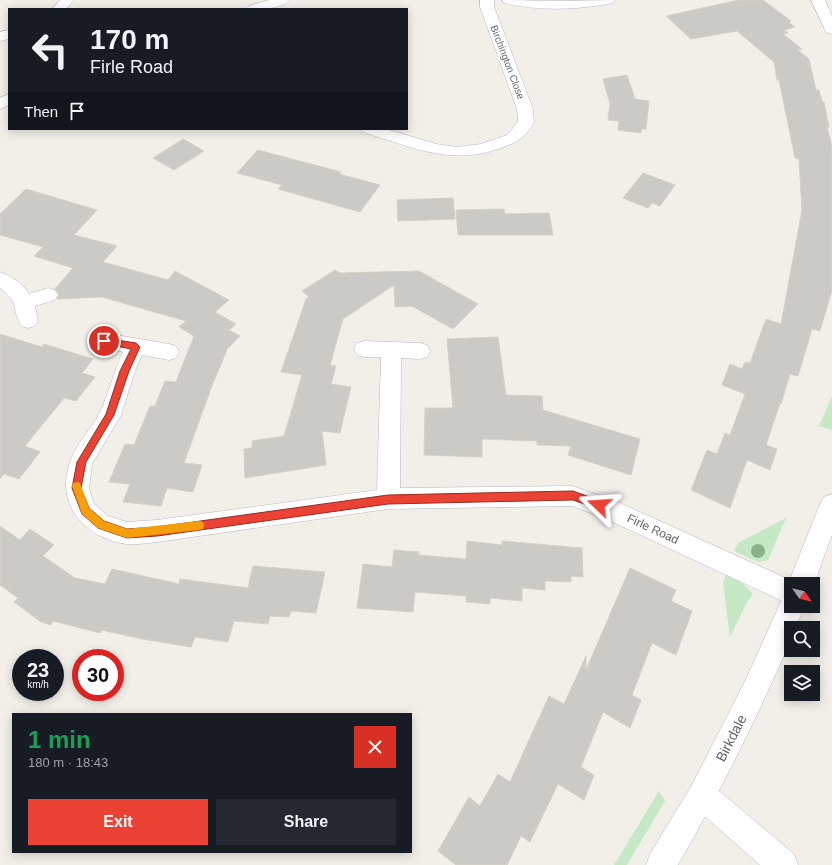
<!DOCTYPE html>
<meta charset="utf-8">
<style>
:root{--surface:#171b24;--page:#242831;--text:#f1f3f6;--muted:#9ea1a6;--accent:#ea4335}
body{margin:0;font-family:Helvetica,sans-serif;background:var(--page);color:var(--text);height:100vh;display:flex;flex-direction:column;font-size:15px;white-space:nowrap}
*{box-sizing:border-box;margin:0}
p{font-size:13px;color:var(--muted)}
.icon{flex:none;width:22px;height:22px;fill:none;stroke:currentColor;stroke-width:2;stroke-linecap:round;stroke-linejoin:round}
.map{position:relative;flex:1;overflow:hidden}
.sheet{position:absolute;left:12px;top:713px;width:400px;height:140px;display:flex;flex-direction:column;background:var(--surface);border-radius:0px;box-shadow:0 2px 10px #0003}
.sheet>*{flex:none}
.guide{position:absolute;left:8px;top:8px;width:400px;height:122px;border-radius:0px;box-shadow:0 2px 10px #0003;background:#171b24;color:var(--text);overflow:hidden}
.needle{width:26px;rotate:124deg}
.buttons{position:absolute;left:784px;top:577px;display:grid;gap:8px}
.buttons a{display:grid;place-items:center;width:36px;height:36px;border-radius:0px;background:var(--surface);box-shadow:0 2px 10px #0003;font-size:20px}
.speed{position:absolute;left:12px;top:649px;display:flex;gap:8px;font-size:20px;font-weight:700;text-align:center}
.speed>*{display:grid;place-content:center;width:52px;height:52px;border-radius:50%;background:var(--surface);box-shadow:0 2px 10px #0003;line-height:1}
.speed small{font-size:10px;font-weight:400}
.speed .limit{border:6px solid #d22;background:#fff;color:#111}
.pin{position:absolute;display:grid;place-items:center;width:34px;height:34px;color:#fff;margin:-17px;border:2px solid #fff;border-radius:50%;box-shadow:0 1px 4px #0007}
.me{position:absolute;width:44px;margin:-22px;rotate:290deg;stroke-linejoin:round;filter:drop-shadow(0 0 3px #0008)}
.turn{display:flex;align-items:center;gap:14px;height:84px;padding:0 16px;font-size:18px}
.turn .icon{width:52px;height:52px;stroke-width:2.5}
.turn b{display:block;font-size:28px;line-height:34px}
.then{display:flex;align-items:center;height:38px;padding:0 16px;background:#0003;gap:8px;font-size:15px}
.round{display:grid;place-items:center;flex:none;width:42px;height:42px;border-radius:0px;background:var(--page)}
.head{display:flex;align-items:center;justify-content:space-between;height:68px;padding:0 16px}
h1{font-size:24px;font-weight:800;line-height:30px;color:#1e9e55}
.button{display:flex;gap:8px;margin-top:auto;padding:8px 16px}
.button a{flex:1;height:46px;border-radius:0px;background:var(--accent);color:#fff;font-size:16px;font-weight:800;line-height:46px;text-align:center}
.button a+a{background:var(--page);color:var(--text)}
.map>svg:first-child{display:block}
.green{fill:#c5e8c5}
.building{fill:#cccac5;stroke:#d6d1c6}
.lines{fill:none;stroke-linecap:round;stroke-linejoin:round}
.minor-casing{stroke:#b5b8bc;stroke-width:1}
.tertiary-casing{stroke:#b5b8bc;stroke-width:1}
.minor{fill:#fff;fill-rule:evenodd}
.tertiary{fill:#fff;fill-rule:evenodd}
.tree{fill:#89b387}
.route{fill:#ea4335;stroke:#982c22}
.slow{fill:#f59e0b}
.labels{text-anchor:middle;stroke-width:3.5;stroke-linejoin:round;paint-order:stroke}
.far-street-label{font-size:10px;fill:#5f6368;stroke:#fff}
.street-label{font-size:12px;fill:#5f6368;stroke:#fff}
.near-street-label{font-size:14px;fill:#5f6368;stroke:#fff}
</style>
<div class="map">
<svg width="832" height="865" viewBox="0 0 832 865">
<rect width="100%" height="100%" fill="#f1efe8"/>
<path class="green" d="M832,396v34l-13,-4z
M786,518l-18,42 -10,2 -24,-11 4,-8z
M726,573l14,8 13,13 -6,8 -17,35 -7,-53z
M659,791l6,10 -38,64h-13z"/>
<path class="building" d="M739,0h24l28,21 -3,1 7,5 -11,3 4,3 -5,1 19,15 -4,1 11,9 7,31h3l3,11 2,1 5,25h-2l5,20v143l-12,41 -8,-2 -14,47 -8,-2 -9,30 -1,-1 -14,42 11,4 -7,21 -23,-10 -17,48 -39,-18 16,-40 10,4 8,-21 5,2 15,-41 -23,-9 8,-21 12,5 3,-7 5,1 16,-44 15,5 21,-114 -3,-51 -4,-1 -16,-78h-2l-3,-18 -37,-31 -46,8 -25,-23z
M627,75l8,24 14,2 -3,28h-5v4l-23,-3 1,-9 -11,-1 2,-16 -7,-25z
M183,139l21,12 -30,19 -21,-12z
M258,150l83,22 -2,2 41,11 -20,27 -82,-23 4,-4 -45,-12z
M643,173l32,12 -15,21 -8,-3 -4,5 -25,-10z
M26,189l71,21 -23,25 43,11 -14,16 65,18 7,-9 54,29 -14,12 21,12 -7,6 11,6 -14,14h1l-14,33 -29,80 18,2 -9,27 -26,-4 -6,18 -38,-4 7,-18 -21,-2 16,-38 9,1 16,-39h5l10,-25 11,1 18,-46 -15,-9 7,-6 -84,-24 -45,2 2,-5 -4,-5 18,-21 -39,-12 9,-9 -43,-12v-21z
M453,198l2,21 -57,2 -1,-21z
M504,209l1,5 44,-1 4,22h-95l-2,-25z
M335,270l5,3 79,-2 59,33 -25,25 -41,-23 -17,1 -1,-22 -51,34 -13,46 6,1 -5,18 20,3 -11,46 -18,-2 4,34 -81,13 -1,-29 8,-1v-7l32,-5 18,-61 -21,-3 25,-73 3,-2 -7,-6z
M0,334l42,13 2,-3 49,15 -11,14 13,4 -19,24 -12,-3 -39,48 15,6 -21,27 -15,-5 -4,5z
M498,337l8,58 36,1 1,14 97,29 -9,36 -63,-20 3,-9 -34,-1v-4l-55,-2v18l-58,-2 1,-47h28l-6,-69z
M0,526l20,14 10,-11 24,16 -11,11 32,22 30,6 7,-15 67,15 1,-5 68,9 5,-22 72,6 -9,41 -25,-2 -2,6 -19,-1 -2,8 -34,-3 -6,21 -33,-5 -4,10 -49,-8 -40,-9 -2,3 -47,-12 -2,4 -10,-3 -27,-20 4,-4 -18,-13z
M467,541l35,4v-4l80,7 1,29 -12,-1v6l-26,-1v9l-23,-2v13l-32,-3v6l-24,-2v-6l-51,-4 -2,20 -56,-4 6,-44 29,3 2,-17 25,2 -1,3 48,4z
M630,568l46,22 -5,11 21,10 -16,44 -24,-12 -20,52 9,5 -11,28 -27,-16 -22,55 13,8 -10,25 -26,-16 -28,58 -9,-6 -14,29h-51l-18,-14 31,-54 11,9 18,-32 12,8 39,-86 15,8 22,-48v14z"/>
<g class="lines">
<g class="minor-casing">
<path id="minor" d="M60,0h14l-8,9h-14z
M269,0h20c-7,10 -31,9 -42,9l2,-3z
M480,0h14v7l39,102 1,14c-12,18 -17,19 -36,26 -47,17 -90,-3 -135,-17l-2,-3h25l50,15 21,3 24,-3 26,-9 11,-13 -1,-13 -37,-102z
M502,0l56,1 57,-1 -2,3 -5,1c-35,6 -69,7 -104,-1z
M9,30v9l-9,2v-9z
M9,94v11l-9,4v-11z
M0,272c11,4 23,11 29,22l19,-6 7,2 3,5 -3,5 -20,6 3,15 -3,5 -7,2 -7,-2c-10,-18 0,-22 -21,-38z
M104,333l65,11 7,2 3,6 -3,6 -7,2 -27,-5 -7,16 -14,44 -29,49 -3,24 5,16 14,12 19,6 30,-2 220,-30 4,-133h-17l-7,-2 -3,-6 3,-6 7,-2 56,2 7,2 3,6 -3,6 -7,2 -19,-1 -1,130 173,-2 47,17 179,81h-8v21l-187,-87 -31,-12 -185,3 -231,33c-10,1 -21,3 -31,2 -42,-7 -71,-39 -56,-82 6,-19 22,-33 30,-50 9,-19 14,-41 23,-60l-26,-6 -3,-5 3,-5z
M702,780l10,5 82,69 4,11h-38l-68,-60 -5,-10 5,-10z"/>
</g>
<g class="tertiary-casing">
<path id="tertiary" d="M811,0h14l7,16v18l-5,-1 -2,-3z
M832,494v41l-18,49 -1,1v-1h-22v6l-3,-6 32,-80 4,-7z
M791,594v12h14l-10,22h-4v11c-33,78 -71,153 -113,226h-32l4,-11 42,-69 54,-106 37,-82z"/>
</g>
<use href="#minor" class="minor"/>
<use href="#tertiary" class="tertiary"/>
</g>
<circle class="tree" cx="758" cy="551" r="7"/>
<path class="route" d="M104,338l32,5 4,4 -11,24 -15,44 -28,47 -5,26 8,20 15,13 23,8 30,-2 231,-32 185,-4 30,11 1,3 -1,3 -4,1 -26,-9 -185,4 -231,32 -30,2 -29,-10 -16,-14 -10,-26 5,-26 29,-48 14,-43 11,-22 -30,-6 -1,-2 1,-2z"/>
<path class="slow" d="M77,482l3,1 9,25 15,13 23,8 72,-8 4,1 1,3 -1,4 -4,1 -72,8 -29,-10 -16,-14 -10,-28 1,-3z"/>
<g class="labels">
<g class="far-street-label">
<text transform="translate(508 62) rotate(69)" y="4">Birchington Close</text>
</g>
<g class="street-label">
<text transform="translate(653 529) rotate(25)" y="4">Firle Road</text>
</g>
<g class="near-street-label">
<text transform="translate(731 738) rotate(-63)" y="5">Birkdale</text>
</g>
</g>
</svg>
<div class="buttons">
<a><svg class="needle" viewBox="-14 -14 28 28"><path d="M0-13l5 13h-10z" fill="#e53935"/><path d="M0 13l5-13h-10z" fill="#9ea1a6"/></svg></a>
<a><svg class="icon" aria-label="search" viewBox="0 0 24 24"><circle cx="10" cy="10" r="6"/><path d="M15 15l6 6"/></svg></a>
<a><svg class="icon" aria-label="layers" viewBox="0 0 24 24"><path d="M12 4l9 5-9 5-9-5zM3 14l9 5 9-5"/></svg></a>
</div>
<div class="speed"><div>23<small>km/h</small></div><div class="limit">30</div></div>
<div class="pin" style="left:104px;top:341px;background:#d93025"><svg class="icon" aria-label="arrive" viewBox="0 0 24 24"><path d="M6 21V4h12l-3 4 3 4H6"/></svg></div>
<svg class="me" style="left:599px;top:505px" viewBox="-20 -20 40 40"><path d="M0-17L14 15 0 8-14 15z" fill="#ea4335" stroke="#fff" stroke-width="4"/></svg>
<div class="guide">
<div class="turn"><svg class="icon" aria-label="left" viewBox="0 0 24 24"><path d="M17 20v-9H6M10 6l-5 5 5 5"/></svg><div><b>170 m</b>Firle Road</div></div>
<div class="then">Then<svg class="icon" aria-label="arrive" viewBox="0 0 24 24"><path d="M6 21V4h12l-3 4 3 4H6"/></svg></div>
</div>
<section class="sheet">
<div class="head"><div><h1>1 min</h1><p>180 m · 18:43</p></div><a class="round" style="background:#d93025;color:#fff"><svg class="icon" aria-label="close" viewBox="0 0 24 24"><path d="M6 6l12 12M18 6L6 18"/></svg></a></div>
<div class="button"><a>Exit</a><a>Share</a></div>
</section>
</div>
